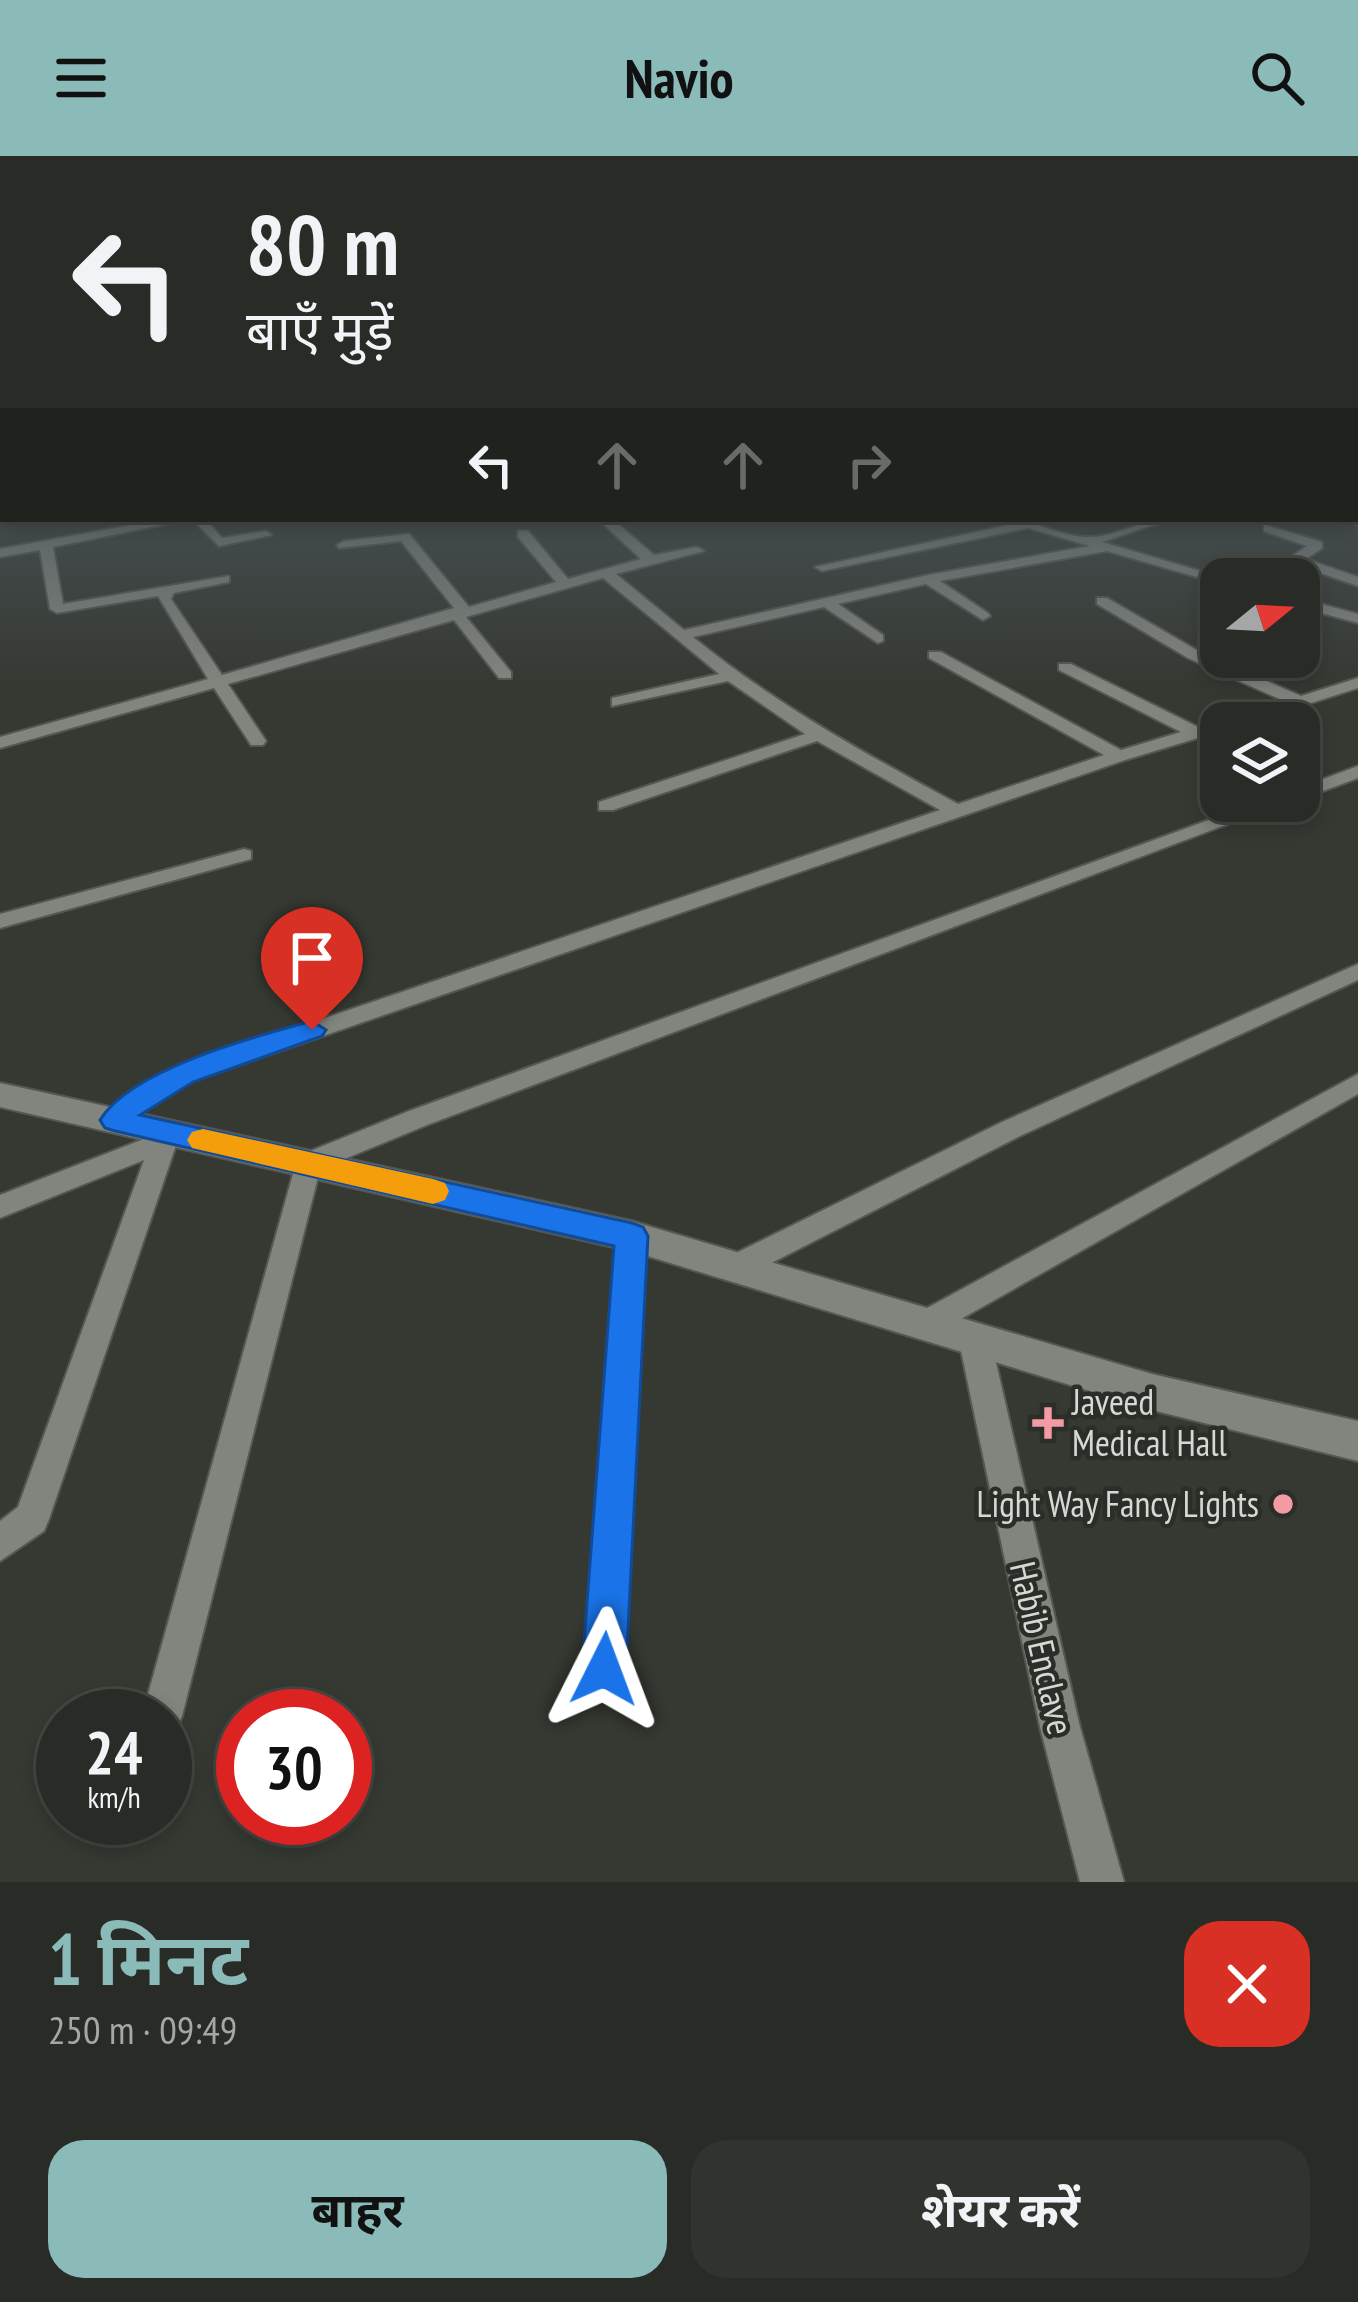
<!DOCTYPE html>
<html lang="hi">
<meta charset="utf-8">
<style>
:root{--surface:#282b26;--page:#30332e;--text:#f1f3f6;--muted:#a5a7a7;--line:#444743;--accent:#8bbbb9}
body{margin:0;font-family:"PT Sans Narrow","Noto Sans Devanagari",sans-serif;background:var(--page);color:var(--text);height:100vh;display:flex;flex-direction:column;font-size:45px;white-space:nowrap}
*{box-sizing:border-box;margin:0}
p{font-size:39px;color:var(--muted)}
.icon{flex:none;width:66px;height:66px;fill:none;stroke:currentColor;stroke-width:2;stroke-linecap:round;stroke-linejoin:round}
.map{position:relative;height:1726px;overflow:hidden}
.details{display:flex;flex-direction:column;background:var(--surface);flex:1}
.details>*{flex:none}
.top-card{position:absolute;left:0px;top:0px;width:1359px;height:366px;box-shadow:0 6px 18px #0003,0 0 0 3px var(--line);background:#282b26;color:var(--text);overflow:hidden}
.needle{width:78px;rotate:72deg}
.fabs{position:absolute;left:1200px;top:402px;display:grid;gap:24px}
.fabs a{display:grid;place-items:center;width:120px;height:120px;border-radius:24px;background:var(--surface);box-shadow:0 6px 18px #0003,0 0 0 3px var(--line);font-size:60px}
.speed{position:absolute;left:36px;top:1533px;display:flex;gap:24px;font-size:60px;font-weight:700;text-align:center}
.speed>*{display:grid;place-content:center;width:156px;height:156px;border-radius:50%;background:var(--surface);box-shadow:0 6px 18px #0003,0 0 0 3px var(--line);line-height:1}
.speed small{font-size:30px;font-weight:400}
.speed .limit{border:18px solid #d22;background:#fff;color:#111}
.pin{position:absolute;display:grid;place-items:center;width:102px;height:102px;color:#fff;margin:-123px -51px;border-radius:50% 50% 50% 0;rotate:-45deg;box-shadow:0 0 12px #0007}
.pin .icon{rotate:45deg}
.me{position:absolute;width:132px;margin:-66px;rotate:3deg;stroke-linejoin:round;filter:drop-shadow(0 0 9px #0008)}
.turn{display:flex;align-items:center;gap:42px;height:252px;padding:0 48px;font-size:54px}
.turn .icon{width:156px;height:156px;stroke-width:2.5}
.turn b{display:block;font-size:84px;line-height:102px}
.lanes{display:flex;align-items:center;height:114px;padding:0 48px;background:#0003;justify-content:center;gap:60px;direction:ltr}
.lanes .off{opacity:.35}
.round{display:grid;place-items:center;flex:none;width:126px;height:126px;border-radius:36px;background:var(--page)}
.head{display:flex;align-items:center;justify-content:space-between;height:204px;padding:0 48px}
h1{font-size:72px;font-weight:700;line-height:90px;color:var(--accent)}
.action{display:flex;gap:24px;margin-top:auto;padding:24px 48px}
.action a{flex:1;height:138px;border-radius:36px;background:var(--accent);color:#111;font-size:48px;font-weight:700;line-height:138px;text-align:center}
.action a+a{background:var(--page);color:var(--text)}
header{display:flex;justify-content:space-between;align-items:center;height:156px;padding:0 48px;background:var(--accent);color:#111;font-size:54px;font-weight:700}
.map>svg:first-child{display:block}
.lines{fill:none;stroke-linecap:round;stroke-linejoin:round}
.minor-casing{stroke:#545752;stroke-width:4}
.tertiary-casing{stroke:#545752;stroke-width:4}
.minor{fill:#81857e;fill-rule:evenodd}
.tertiary{fill:#81857e;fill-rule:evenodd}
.route{fill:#1a73e8;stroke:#114b97;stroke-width:3}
.slow{fill:#f59e0b}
.poi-dot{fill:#f49aa5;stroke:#2b2e28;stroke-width:4.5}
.labels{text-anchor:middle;stroke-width:9;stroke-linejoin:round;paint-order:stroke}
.near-poi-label{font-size:36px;fill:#d6d8d4;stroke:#2b2e28;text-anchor:start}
.near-street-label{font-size:36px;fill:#d6d8d4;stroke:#2b2e28}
</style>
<header><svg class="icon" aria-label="menu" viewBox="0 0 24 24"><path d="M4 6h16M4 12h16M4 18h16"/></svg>Navio<svg class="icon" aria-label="search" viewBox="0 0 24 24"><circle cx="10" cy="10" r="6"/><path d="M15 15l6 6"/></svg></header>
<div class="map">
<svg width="1358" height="1726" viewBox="0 0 1358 1726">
<rect width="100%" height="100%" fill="#353932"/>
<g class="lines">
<g class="minor-casing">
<path id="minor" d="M3,330v8l-3,1v-8z
M1356,360l2,9 -13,-6h11z
M164,363h27l-138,28 10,57 166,-28v6l-55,11 -3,6 51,76 232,-67 -53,-67 -62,7 -2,-3 7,-4 65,-7 60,73 87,-25 -38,-45v-6h10l40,48 73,-20 -43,-40h14l42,36 43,-8 7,4 -88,23 68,56 244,-55 162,-29 -62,-18 -206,43 -7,-4 198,-43 -9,-5c30,0 57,18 84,18 26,1 54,-18 83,-18l-69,23 125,37h-6v5l-114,-33 -167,30 48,32 2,3 -7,4 -57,-36 -88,20 45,31v6l-5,2 -54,-36 -131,30c82,67 173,117 265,167l146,-49 -175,-97v-6h12l180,98 60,-18 -122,-62v-6h12l127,63 86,-26 -96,-43 -91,-54v-6h10l93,54 101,44 57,-18v10l-109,35h-28v8l-96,29 -933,321 -77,49 -9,-3 -4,-7c17,-25 46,-37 72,-51l766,-259 -123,-69 -204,69h-14v-8l206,-68 -77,-53 -116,25v-8l107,-24 -116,-96 -137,39 45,55v6h-12l-45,-58 -226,64 38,57 -3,4h-12l-37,-57 -214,60v-11l208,-58 -50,-83 -101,17 -7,-4 -10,-59 -40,7v-8z
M192,363h13l17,19 44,-7 6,4 -53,11z
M1264,369l58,17v6l-16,11 52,18v9l-67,-23v-6l16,-11 -43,-15z
M1299,442l59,16v9l-59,-16z
M1358,610v12l-59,22v-12z
M1261,645h28l-862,324 -107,44 -138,547 -6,14 -11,5v-19h-23l156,-560 111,-45z
M244,693l7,2v8l-251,69v-14z
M1358,808v16l-338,156 -270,138 -10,3 -10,-3 -5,-9 5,-9 272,-134z
M1358,918v20l-420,238 -11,4 -11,-4 -4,-9 4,-9z
M172,972l9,3 4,7 -10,10 -126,371 -5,12 -44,30v-40l18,-14 126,-347 -144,58v-23z
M631,1068l10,4 4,8 -22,433 -5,14 -14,5 -14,-5 -5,-14 32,-433 4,-8z
M975,1171l11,4 5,10 89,386 44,155h-44l-40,-155 -81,-386 5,-10z"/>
</g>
<g class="tertiary-casing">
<path id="tertiary" d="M0,927l631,138 521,153 206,47v40l-206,-51 -521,-159 -631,-144z"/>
</g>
<use href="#minor" class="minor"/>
<use href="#tertiary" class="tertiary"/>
</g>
<linearGradient id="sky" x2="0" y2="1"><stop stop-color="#1d1f1c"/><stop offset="0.54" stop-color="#4b545a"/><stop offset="1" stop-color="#4b545a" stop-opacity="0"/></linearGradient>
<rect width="1358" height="530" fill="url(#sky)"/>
<path class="route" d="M312,865l14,9 -4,6 -129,46 -53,33 492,108 11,4 5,9 -22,433 -6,16 -16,6 -16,-6 -6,-16 32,-423 -499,-115 -10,-3 -5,-8c31,-51 156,-84 212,-99z"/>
<path class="slow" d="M203,973l230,50 12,4 4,8 -4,9 -12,4 -241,-56 -5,-8 5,-8z"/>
<g class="poi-dot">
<path d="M1042 1249h12v12h12v12h-12v12h-12v-12h-12v-12h12z"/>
<circle cx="1283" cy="1348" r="12"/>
</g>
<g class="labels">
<g class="near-poi-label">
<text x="1072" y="1259">Javeed<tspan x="1072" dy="41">Medical Hall</tspan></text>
<text x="1259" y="1361" text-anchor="end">Light Way Fancy Lights</text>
</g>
<g class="near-street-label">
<text transform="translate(1042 1492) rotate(77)" y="13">Habib Enclave</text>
</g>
</g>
</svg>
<div class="fabs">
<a><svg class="needle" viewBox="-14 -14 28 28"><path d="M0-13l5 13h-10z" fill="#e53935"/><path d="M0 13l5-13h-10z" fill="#a5a7a7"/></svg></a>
<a><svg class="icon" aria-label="layers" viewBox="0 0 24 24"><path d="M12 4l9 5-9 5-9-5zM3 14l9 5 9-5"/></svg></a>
</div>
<div class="speed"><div>24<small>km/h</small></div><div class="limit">30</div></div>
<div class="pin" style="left:312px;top:874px;background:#d93025"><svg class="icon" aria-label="arrive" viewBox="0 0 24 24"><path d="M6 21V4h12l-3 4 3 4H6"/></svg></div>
<svg class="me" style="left:604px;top:1513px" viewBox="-20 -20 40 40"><path d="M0-17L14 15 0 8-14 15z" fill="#1a73e8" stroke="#fff" stroke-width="4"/></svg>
<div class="top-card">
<div class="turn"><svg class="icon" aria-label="left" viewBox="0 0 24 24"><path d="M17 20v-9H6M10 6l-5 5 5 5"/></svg><div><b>80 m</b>बाएँ मुड़ें</div></div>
<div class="lanes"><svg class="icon" aria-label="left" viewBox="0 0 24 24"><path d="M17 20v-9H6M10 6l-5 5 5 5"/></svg><svg class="icon off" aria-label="ahead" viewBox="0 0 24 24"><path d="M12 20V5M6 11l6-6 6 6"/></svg><svg class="icon off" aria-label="ahead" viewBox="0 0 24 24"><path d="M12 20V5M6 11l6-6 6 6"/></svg><svg class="icon off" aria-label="right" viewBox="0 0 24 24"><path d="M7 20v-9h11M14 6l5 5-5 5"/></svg></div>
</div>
</div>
<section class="details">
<div class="head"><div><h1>1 मिनट</h1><p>250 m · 09:49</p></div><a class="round" style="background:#d93025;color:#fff"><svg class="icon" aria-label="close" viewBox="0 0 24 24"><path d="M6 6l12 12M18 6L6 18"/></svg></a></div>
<div class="action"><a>बाहर</a><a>शेयर करें</a></div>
</section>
